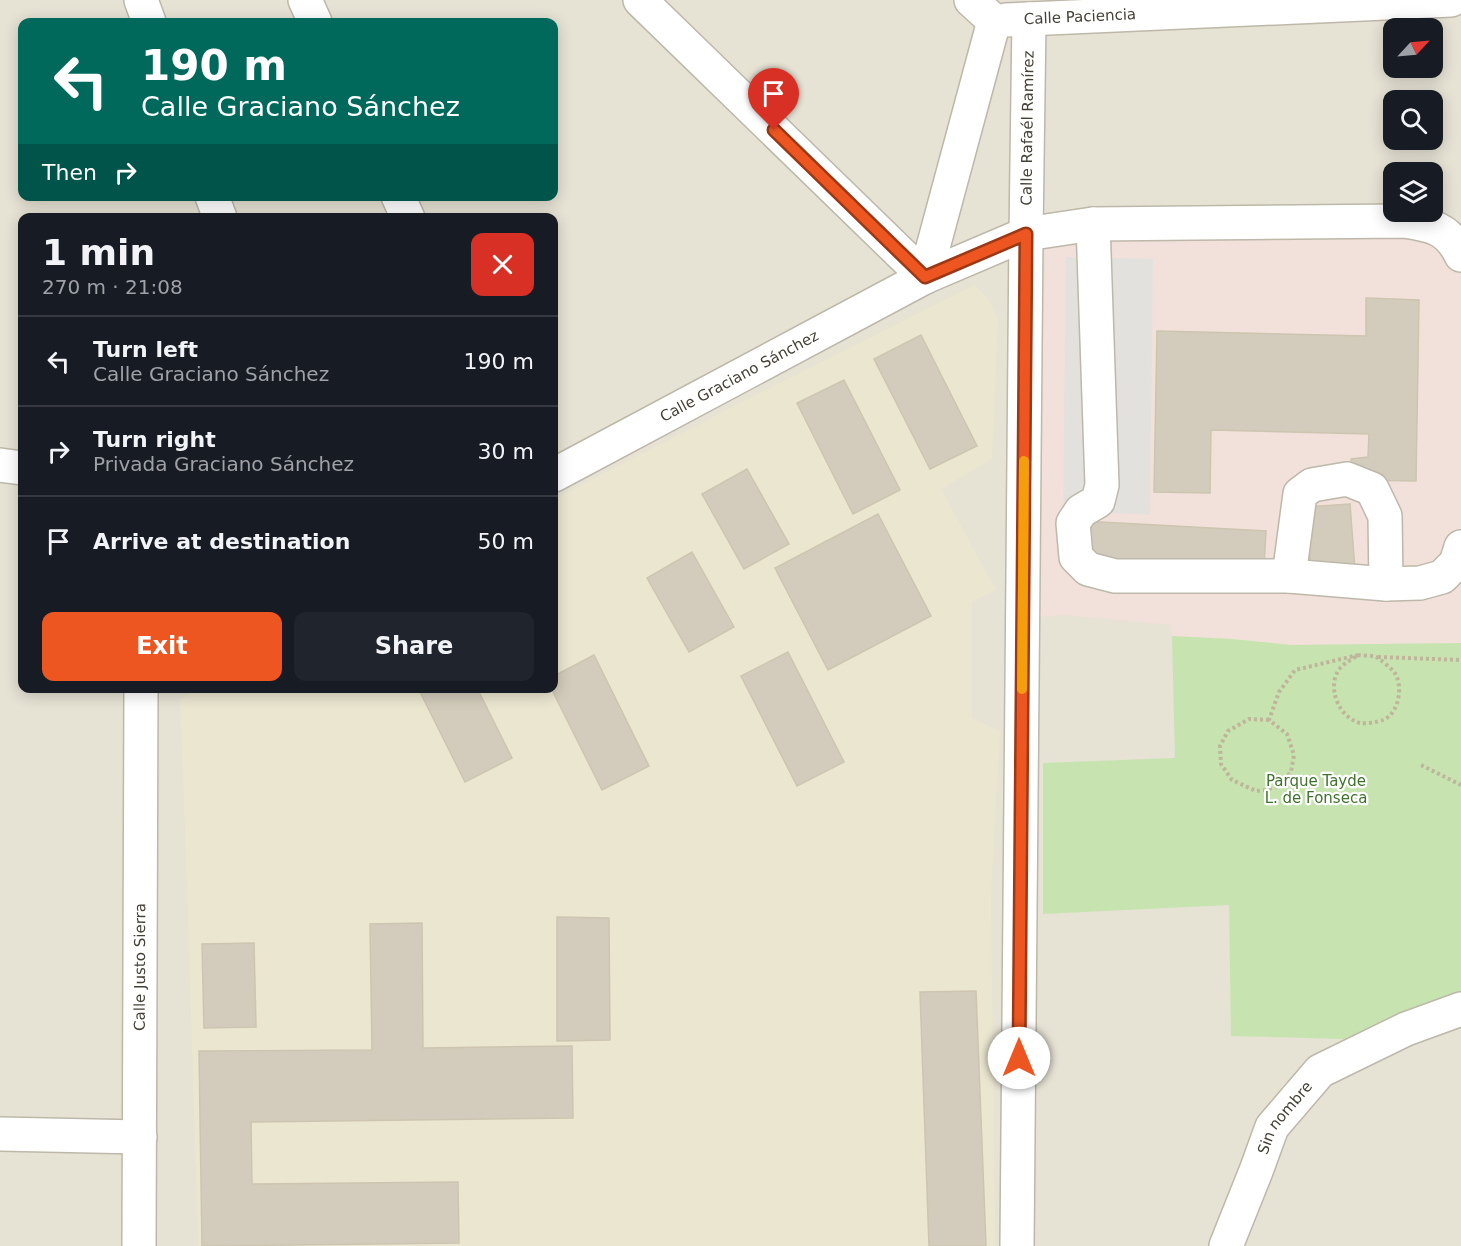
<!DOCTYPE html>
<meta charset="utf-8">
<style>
:root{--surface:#171b24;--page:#20242c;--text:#f1f3f6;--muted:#9ea1a6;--line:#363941;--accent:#ee5621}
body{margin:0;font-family:"DejaVu Sans",sans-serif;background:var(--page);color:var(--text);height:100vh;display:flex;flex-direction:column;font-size:22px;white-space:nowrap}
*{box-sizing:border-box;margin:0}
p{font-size:20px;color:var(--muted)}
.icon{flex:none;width:33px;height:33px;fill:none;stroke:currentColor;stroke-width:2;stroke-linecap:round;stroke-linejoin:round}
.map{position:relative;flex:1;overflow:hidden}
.details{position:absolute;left:18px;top:213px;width:540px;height:480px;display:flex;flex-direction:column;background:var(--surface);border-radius:12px;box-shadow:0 3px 15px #0003}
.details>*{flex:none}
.hud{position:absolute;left:18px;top:18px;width:540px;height:183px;border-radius:12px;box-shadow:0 3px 15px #0003;background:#00695c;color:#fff;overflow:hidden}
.needle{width:39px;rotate:64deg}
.controls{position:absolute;left:1383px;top:18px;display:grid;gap:12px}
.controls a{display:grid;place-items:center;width:60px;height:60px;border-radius:12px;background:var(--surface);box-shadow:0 3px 15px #0003;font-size:30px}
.pin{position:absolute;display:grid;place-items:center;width:51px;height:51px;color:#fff;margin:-62px -26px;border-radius:50% 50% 50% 0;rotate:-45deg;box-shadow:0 0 6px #0007}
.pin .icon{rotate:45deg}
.me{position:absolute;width:66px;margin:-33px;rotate:0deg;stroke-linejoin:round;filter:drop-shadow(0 0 4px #0008)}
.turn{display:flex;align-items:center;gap:21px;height:126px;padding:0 24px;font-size:27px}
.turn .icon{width:78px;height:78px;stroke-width:2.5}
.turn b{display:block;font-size:42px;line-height:51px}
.then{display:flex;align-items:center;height:57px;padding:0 24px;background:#0003;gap:12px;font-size:22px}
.round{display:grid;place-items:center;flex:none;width:63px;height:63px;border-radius:12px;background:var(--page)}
.overview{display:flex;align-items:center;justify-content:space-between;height:102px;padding:0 24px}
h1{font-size:36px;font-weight:700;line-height:45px}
.primary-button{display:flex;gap:12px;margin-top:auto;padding:12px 24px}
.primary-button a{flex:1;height:69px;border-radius:12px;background:var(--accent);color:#fff;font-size:24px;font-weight:700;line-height:69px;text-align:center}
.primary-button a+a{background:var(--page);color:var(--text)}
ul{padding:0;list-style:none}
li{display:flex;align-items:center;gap:18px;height:90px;padding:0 24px;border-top:2px solid var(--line)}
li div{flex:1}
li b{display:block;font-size:22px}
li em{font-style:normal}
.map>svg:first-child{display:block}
.residential{fill:#e6e2d4;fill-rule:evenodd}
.education{fill:#eae6d0}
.medical{fill:#f2e0da}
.green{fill:#c7e4b0}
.parking{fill:#e3e1de}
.building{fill:#d3ccbc;stroke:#cdc5af;stroke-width:1.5}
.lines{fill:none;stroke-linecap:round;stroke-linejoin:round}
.minor-casing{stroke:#bdb8a9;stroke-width:36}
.path{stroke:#beb59b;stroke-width:4;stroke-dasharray:3 3;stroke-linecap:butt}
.minor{stroke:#fff;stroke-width:33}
.route-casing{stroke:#9b3815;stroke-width:15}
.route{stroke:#ee5621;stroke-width:10}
.slow{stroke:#f59e0b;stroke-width:10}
.labels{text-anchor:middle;stroke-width:4.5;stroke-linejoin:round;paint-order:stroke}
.street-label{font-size:15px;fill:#444036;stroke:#fff}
.park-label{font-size:15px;fill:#3f722c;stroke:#fff}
</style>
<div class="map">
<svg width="1461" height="1246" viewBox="0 0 1461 1246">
<rect width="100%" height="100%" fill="#f2f0e6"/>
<path class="residential" d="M0,0h1461v1246h-1461zM22,22h532v174h-532zM1394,28h38v40h-38zM1394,100h38v40h-38zM1394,172h38v40h-38zM22,218h532v470h-532z"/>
<path class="education" d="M975,285l15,16 8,18 -6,140 -51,30 55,101 -24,12v116l28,13 -9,164 4,351h-797l-11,-360 -7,-187 20,-11h354v-189l180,-93z"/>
<path class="medical" d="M1045,225l416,11v407l-170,2 -59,-6 -60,-3 -1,-11 -108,-10 -23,2z"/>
<path class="green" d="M1172,636l60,3 59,6 170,-2v352l-117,44 -113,-3 -2,-131 -186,9v-151l132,-5z"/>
<path class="parking" d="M1066,257l87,2 -3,256 -69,-4 -18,2z"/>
<path class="building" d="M1366,298l53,2 -3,181 -63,-1 -2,-21 17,-2 1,-23 -158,-4 -1,63 -56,-1 3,-161 209,5z
M921,335l56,111 -47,23 -56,-110z
M844,380l56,110 -47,24 -56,-111z
M747,469l42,75 -45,25 -42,-75z
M1350,504l5,66 -44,3 -5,-66z
M878,514l53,102 -103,54 -53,-102z
M1082,521l184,10 -2,36 -184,-10z
M692,552l42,75 -45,25 -42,-74z
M788,652l56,110 -47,24 -56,-110z
M594,655l55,111 -47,24 -51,-102h3v-12z
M418,688h59l35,70 -47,24z
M557,917l52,1 1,122 -53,1z
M422,923l1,125 149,-2 1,72 -322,4 1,62 206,-2 1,61 -257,3 -3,-195 173,-1 -2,-126z
M254,943l2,84 -52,1 -2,-84z
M976,991l10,255h-57l-9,-254z"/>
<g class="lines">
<g class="minor-casing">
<g id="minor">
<path d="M141,0l8,22"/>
<path d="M305,0l10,22"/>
<path d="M640,0l285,277 69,-256"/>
<path d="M971,0l23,21"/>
<path id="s1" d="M1006,20l445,-20"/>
<path d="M212,196l8,22"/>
<path d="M398,196l10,22"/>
<path d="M1093,224l9,261 -4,16 -17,10 -8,12 3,34 12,12 27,7h174l97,8 34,-1 22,-6 14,-14 5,-16"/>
<path d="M0,465l22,3"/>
<path id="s2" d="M554,475l371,-198 101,-43 67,-10 310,-3c27,4 45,6 58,34"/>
<path d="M1289,576l11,-82 12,-9 35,-6 25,10 13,27 1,68"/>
<path d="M0,1134l140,3"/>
<path id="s3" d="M139,1246l2,-558"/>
<path id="s4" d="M1017,1246l9,-1012 3,-215"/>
<path id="s5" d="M1226,1246l30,-75 16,-44 48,-56 86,-42 55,-20"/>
</g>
</g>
<path class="path" d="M1358,655c5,1 13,0 18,2 3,1 16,12 18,15 10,13 5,42 -11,48 -5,2 -18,4 -23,3 -23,-6 -35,-40 -18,-57 4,-4 11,-7 16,-11z
M1378,657l83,3
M1269,720l-20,-1 -21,12 -8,15 1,18 11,16 24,11 10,-1 11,-4 14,-14 3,-17 -7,-21 -18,-14 10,-28 16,-22 63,-15
M1421,765l40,20"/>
<use href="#minor" class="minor"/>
</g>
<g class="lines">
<g class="route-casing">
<path id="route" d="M774,130l151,147 101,-43 -7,824"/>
</g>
<use href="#route" class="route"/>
<path class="slow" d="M1022,689l2,-228"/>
</g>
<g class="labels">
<g class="street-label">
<text dy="5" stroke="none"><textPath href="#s1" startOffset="74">Calle Paciencia</textPath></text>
<text dy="5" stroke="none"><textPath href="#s4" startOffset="1118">Calle Rafaél Ramírez</textPath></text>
<text dy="5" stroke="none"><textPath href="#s2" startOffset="210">Calle Graciano Sánchez</textPath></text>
<text dy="5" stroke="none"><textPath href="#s3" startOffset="279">Calle Justo Sierra</textPath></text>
<text dy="5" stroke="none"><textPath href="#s5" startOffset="142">Sin nombre</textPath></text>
</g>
<g class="park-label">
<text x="1316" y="786">Parque Tayde<tspan x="1316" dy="17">L. de Fonseca</tspan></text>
</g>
</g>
</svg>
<div class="controls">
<a><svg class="needle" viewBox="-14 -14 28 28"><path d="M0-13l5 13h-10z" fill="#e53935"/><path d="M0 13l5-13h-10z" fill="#9ea1a6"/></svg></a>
<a><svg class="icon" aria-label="search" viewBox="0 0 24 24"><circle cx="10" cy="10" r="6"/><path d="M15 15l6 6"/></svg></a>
<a><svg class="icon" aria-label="layers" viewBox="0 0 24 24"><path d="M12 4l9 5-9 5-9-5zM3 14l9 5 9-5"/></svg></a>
</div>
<div class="pin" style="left:774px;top:130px;background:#d93025"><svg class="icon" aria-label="arrive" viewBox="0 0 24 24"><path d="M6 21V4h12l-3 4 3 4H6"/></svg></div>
<svg class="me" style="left:1019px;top:1058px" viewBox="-20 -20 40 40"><circle r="19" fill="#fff"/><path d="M0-13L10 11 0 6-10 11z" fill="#ee5621"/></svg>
<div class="hud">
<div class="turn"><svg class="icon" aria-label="left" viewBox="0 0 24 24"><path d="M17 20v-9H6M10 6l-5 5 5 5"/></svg><div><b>190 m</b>Calle Graciano Sánchez</div></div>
<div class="then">Then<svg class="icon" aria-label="right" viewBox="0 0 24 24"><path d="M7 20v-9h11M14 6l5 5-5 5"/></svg></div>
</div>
<section class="details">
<div class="overview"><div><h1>1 min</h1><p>270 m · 21:08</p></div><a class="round" style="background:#d93025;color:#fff"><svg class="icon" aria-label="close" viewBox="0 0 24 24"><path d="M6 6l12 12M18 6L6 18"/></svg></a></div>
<ul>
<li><svg class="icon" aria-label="left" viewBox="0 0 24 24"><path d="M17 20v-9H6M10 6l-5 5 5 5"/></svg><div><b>Turn left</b><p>Calle Graciano Sánchez</p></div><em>190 m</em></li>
<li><svg class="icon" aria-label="right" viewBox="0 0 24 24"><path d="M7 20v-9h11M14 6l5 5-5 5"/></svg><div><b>Turn right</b><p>Privada Graciano Sánchez</p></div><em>30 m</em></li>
<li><svg class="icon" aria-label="arrive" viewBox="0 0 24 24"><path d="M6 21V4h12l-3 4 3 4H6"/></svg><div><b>Arrive at destination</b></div><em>50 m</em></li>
</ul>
<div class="primary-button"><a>Exit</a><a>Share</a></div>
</section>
</div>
